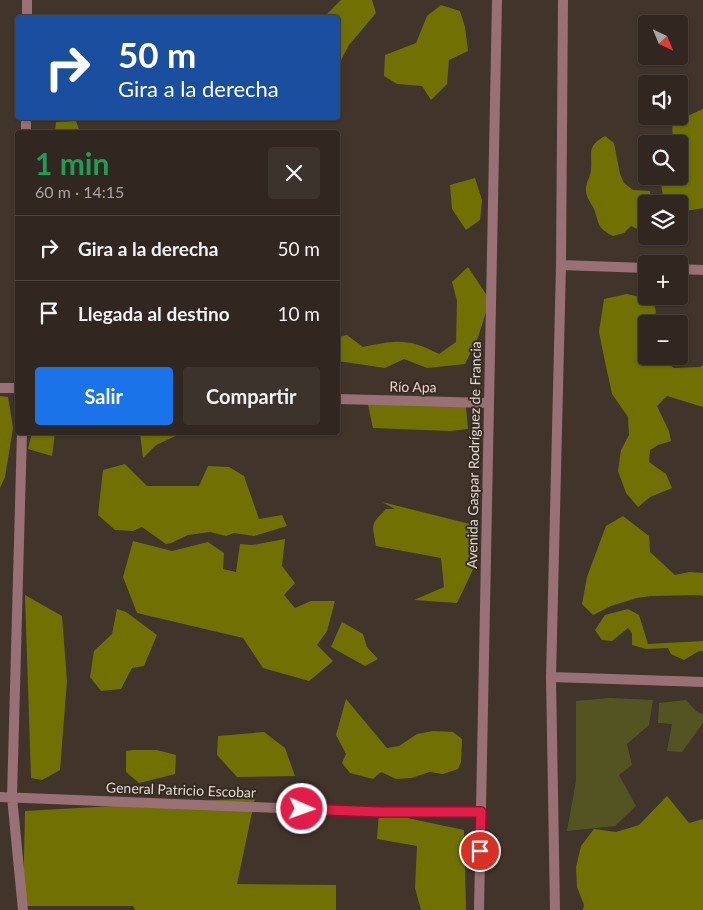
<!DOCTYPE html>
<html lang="es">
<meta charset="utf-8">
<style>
:root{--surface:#312720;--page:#3d332d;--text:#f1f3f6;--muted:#a8a5a5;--line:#4c443e;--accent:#1a73e8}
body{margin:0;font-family:Lato,sans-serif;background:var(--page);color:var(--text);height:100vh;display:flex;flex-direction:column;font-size:19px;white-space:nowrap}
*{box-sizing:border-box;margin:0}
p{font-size:16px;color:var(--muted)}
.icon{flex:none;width:28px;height:28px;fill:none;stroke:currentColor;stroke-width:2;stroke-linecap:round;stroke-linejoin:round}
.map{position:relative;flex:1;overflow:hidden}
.panel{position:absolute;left:15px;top:130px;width:325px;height:305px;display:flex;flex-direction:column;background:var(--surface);border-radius:5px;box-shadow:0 1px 4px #0004,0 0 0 1px var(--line)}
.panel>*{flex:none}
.guide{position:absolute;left:15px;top:15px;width:325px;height:105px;border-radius:5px;box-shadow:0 1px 4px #0004,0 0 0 1px var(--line);background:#1a4fa0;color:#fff;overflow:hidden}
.needle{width:32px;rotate:136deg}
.tools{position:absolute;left:638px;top:15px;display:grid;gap:10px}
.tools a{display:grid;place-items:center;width:50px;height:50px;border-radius:5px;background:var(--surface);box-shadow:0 1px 4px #0004,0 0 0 1px var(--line);font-size:25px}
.pin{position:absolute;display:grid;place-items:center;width:42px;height:42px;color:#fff;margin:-21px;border:2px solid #fff;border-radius:50%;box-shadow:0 1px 5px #0007}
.me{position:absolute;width:55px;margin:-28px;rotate:92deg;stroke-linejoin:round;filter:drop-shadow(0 0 4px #0008)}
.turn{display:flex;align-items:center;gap:18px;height:105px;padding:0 20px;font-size:22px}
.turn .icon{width:65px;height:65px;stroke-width:2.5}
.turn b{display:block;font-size:35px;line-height:42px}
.round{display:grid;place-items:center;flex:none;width:52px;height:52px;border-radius:5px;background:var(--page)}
.overview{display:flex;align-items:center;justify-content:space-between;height:85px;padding:0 20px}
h1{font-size:30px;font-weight:700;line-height:38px;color:#1e9e55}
.cta{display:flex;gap:10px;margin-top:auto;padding:10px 20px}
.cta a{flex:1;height:58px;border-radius:5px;background:var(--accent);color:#fff;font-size:20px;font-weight:700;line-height:58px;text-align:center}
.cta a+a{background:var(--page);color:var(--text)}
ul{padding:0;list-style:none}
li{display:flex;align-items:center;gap:15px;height:65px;padding:0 20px;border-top:1px solid var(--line)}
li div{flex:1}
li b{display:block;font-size:19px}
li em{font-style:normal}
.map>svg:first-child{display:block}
.green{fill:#535422}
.forest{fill:#707102}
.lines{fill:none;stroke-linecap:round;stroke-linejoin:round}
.street{stroke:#997075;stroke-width:10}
.route-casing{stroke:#92132f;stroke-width:12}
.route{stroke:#e11d48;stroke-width:9}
.labels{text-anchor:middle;stroke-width:4;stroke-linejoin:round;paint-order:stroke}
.street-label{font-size:14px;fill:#e1d9d3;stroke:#372a21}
</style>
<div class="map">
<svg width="703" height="910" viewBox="0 0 703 910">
<rect width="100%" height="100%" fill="#41342b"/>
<path class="green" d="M610,698l43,2 -4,25 -22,19 5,21 -13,10 17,31 -21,20 -48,5 9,-50v-80z
M686,700c5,5 10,13 17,14v9l-21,29 -15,-1 5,-27 -14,-1 1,-20z"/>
<path class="forest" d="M341,0h31l4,13 -27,32 -9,17h-2v-44l-14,-1z
M441,5l19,6 5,16 3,24 -19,9 -2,24 -16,16 -9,-14 -25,-2 -13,-8 1,-21 31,-12 11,-27z
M703,109v99l-17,3 -7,-2v-5h-11l-4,-3 -4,-22 2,-3h17v-32h-6l-1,-21z
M76,121l4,11h-25l1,-10z
M605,136l9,7 6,31 4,9 9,7 17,1 1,13h-5v26l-5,1 -10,-5 -7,7 -11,3c-17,-9 -13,-11 -19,-27 -3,-6 -8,-12 -8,-18 -1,-8 5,-14 5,-22 1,-18 -4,-23 14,-33z
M475,178l7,22 -2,20 -14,10 -14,-21 -2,-24z
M468,267l22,33 -12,37 -13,27 -38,4 -23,-9 -19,9 -47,-7v-24l9,-2 16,12c34,-7 45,-9 76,7l17,-12 1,-41 -5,-19z
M627,294l26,6 3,12 -4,12h-6v32h11l17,12 26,-1 3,-2v42l-36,-11 -10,10 12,25 2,10 -13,4 -8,5 -1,12 17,12 6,14 -22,9 -12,10 -12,-14 -8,-22 3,-21 8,-15 -1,-18 -16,-23 -8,-37 -5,-25 5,-33z
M0,396l8,1 5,31 -8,49 -5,11z
M367,400l99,7 2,22 -18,2 -77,-3z
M32,433h23l-3,23 -24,-7z
M140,433v-1l80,1 -1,1 -21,2 -18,-2 -24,11 -13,13z
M125,464l22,22h52l9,-20 21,1 15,9 15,43 23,-4 5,11 -33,10 -20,-3 -8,3 -16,-4 -22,3 -17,8 -5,1 -24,-17 -9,4 -18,-1 -17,-15 5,-45z
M382,502l92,23 5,32 -22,46 -43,-3 30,-13 -3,-29 -65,-12c-4,-22 -6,-21 10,-37h9z
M623,516l26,20 1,16 25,23 14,-3 14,1v23l-5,-1 -47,1 -14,2 -26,8 -18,9 -11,-11 5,-27 19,-51z
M285,539l-3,27 13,17 -11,12 11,13 16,-7h24l-8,30 -10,14 16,16 -24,20 -46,-13 -20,-30 -106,-25 -14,-36 10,-36 39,10 36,-9 16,11 -1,16 13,3 4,-28 12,1z
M25,595l37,21 5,65 -7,89 -18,10 -11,-2z
M117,609l9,3 31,23 -13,31 -12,2 -11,21 -20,2 -11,-14 4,-26 18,-17z
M628,609l11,6 9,29 55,-3v10h-4l-15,9 -13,-6 -3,-6 -22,1 -14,-4v-12l-4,-5 -16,13 -10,-1 -7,-10 10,-15z
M342,622l21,12 4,13 11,12 -13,7 -34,-19z
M346,699l41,49 12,-2 18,-12 16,-3 20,1 9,7 -1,23 -3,7 -15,5 -13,-2 -19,6 -15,1 -15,-7 -8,7 -23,-6 -8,-10 4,-9 -10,-19z
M264,732l21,16 10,28 -58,1 -20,-22 1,-19z
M133,750h24l19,5 -1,19 -36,9 -13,-11v-21z
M667,796l22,27 14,-4v91h-120l1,-5 -7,-18 -1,-20 5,-21 13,-17 22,3 23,-7z
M255,798l-18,86 99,1v25h-201l-2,-4h-110l2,-95z
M379,812l85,18 2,80h-45l-6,-22 2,-42 -40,-7z"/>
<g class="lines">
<path class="street" d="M27,18v-18
M26,132v-14
M561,265l85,3
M679,269l24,1
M0,388h18
M338,399l150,4
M22,432l-10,365 11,113
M551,677l152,5
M0,797l379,15h102
M479,910l18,-910
M555,910l-4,-233 10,-412 2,-265"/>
</g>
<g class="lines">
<g class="route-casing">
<path id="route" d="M302,809l78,3h101l-1,39"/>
</g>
<use href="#route" class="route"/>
</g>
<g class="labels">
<g class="street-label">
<text transform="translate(413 387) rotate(1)" y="5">Río Apa</text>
<text transform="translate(474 455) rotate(-89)" y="5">Avenida Gaspar Rodríguez de Francia</text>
<text transform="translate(181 790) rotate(2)" y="5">General Patricio Escobar</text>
</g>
</g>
</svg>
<div class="tools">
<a><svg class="needle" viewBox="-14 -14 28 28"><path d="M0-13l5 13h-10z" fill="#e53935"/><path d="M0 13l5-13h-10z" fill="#a8a5a5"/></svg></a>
<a><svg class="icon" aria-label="sound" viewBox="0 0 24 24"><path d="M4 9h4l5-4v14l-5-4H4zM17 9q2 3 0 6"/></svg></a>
<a><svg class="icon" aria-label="search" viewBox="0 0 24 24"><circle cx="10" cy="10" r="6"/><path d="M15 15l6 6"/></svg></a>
<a><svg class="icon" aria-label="layers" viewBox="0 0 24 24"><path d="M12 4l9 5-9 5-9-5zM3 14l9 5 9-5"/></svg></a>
<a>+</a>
<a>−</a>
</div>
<div class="pin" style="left:480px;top:851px;background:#d93025"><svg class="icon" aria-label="arrive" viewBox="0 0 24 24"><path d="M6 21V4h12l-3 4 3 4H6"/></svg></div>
<svg class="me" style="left:302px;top:809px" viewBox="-20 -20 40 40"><circle r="17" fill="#e11d48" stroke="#fff" stroke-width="3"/><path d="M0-11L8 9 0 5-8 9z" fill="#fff"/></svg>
<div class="guide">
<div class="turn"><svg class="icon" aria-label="right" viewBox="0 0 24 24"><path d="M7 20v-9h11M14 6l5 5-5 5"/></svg><div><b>50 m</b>Gira a la derecha</div></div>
</div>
<section class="panel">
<div class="overview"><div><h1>1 min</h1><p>60 m · 14:15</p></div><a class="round"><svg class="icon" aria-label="close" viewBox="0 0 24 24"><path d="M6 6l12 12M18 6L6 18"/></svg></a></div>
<ul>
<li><svg class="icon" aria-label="right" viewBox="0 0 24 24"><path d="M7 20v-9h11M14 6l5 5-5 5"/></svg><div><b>Gira a la derecha</b></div><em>50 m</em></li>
<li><svg class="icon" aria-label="arrive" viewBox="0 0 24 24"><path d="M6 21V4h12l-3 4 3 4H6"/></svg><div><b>Llegada al destino</b></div><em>10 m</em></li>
</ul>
<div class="cta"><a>Salir</a><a>Compartir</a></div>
</section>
</div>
